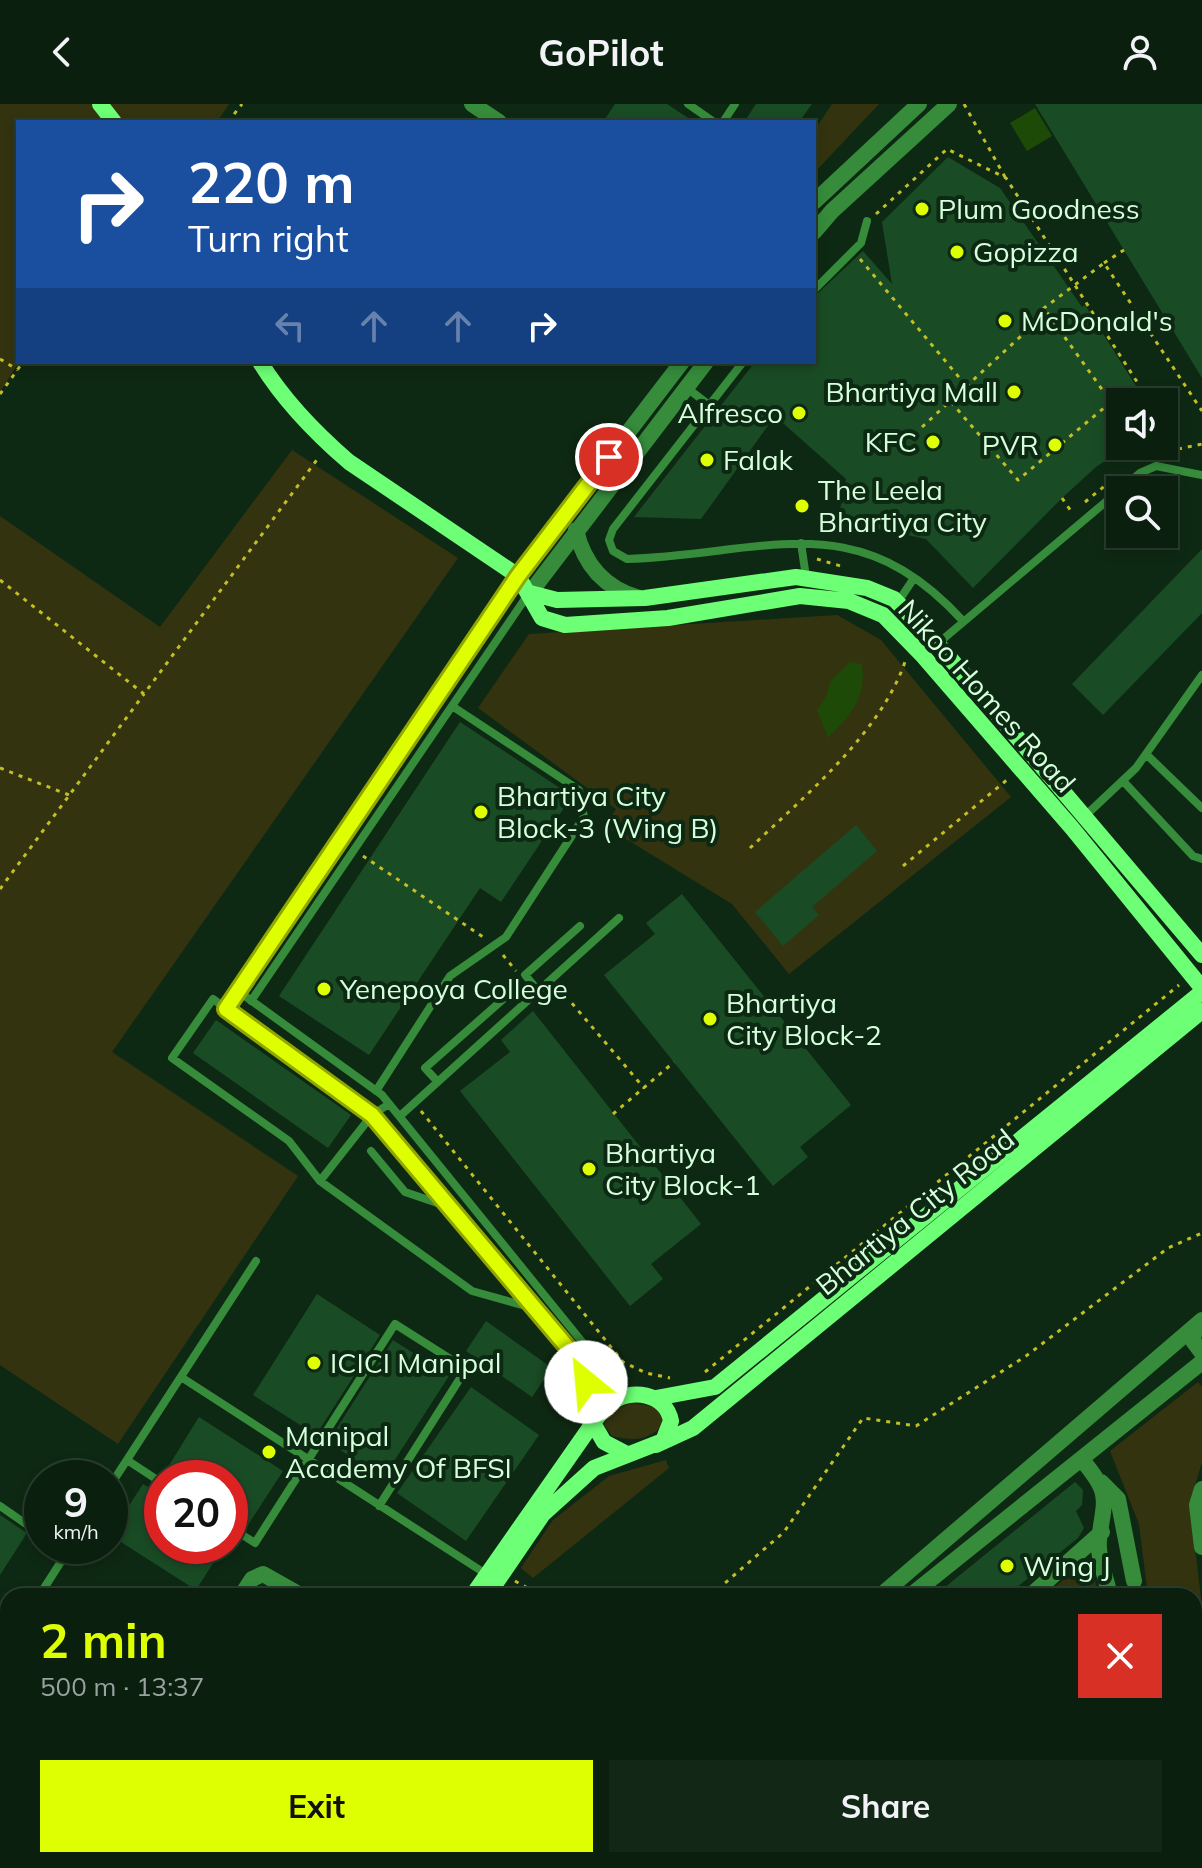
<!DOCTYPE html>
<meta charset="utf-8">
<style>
:root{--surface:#0a1f0e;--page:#132717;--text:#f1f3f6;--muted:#99a29e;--line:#2a3d2e;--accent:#deff02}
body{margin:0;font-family:Mulish,sans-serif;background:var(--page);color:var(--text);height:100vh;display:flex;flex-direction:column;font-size:30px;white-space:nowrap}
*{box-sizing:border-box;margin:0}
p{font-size:26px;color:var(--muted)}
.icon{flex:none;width:44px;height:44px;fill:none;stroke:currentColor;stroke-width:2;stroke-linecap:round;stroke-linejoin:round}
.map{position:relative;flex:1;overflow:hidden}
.side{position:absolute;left:0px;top:1484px;width:1202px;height:280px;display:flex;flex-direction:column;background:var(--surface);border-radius:24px 24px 0 0;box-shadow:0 4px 12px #0003,0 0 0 2px var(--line)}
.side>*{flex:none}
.banner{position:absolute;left:16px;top:16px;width:800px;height:244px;border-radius:0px;box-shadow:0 4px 12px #0003,0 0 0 2px var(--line);background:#1a4fa0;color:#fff;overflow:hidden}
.controls{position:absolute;left:1106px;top:284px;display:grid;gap:16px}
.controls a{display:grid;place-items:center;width:72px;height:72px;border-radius:0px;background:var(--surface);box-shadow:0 4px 12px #0003,0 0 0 2px var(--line);font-size:40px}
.speed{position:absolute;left:24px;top:1356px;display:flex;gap:16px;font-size:40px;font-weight:700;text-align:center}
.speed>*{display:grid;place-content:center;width:104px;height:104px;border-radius:50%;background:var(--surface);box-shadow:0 4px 12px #0003,0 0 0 2px var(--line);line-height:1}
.speed small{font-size:20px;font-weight:400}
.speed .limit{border:12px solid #d22;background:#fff;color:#111}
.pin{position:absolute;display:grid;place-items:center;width:68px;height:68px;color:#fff;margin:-34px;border:4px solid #fff;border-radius:50%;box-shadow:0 2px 8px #0007}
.me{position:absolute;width:88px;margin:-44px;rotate:332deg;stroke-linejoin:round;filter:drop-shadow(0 0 6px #0008)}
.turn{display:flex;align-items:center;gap:28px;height:168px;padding:0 40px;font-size:36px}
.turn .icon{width:104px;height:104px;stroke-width:2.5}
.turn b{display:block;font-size:56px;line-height:68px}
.lanes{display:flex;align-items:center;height:76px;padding:0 40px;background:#0003;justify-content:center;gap:40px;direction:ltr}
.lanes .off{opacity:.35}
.round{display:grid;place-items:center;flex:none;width:84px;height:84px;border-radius:0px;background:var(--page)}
.headline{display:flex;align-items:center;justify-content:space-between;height:136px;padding:0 40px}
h1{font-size:48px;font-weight:700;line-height:60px;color:var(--accent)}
.primary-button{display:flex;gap:16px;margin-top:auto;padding:16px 40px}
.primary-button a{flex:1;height:92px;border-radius:0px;background:var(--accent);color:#111;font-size:32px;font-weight:700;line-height:92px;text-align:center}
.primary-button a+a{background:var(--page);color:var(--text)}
header{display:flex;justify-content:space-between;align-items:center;height:104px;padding:0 40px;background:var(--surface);font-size:36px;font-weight:700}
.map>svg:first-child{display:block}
.green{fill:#343310}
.water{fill:#1d4a06}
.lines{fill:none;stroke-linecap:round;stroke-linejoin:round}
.stream{stroke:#1d4a06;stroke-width:5}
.building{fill:#194c24}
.path{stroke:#c3be26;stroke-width:3;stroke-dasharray:4 6;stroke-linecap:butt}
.lane{stroke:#368c3b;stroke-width:8}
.street{stroke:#368c3b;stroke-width:16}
.secondary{stroke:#6dff75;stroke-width:16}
.route-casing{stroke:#90a601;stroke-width:20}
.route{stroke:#deff02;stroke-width:14}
.poi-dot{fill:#deff02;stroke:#0e2913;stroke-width:3}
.labels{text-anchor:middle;stroke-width:8;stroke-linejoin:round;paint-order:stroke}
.poi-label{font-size:28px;fill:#d6ffdc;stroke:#0e2913;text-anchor:start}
.street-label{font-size:28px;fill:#d6ffdc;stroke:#0e2913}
</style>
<header><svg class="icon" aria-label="back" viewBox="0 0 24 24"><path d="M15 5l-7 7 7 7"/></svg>GoPilot<svg class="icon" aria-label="person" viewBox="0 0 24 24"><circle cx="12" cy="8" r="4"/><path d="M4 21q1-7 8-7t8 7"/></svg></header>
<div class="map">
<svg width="1202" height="1764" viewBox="0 0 1202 1764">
<rect width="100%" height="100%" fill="#0e2913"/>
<path class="green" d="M0,0h229l-12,18h-199l1,240 -19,30z
M832,0h47l-65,69v-42z
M292,346l166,108 -346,494 186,124 -180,268 -118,-79v-849l160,111z
M837,511l44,25 130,157 -222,177 -57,-70 -127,-78 11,-17 -138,-101 51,-74z
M1198,1278l4,5v75l-12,40 12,106v78l-8,2v-92h-46l-9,-72 -29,-73z
M630,1299l28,4 6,18c-18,16 -29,16 -52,11l-8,-11 4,-12z
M666,1356l3,8 -136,110 -12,-10 32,-48 56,-44z
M1091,1453l7,39h-54z
M1194,1613h8v151h-182l-16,-8h190z"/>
<path class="water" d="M1035,4l17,28 -25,15 -17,-28z
M850,558l12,2c5,34 -12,51 -34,74l-11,-28 9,-13 4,-15z"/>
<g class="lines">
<path class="stream" d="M1194,1678l8,-1
M873,1764l13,-8"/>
</g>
<path class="building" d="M615,0h52l27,18h-91z
M756,0h56l-13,18h-55z
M1035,0h167v274l-78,-128z
M948,53l52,31 82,119 3,-2 61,97h-26v49l-24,16 -34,31 -89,90 -47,-49 -88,-19 8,-41 -71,-63 -74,103 -67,-2 121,-155h59v-65l49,-46 29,33 -10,-62z
M1202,445v64l-99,102 -31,-31z
M460,618l112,74 -71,106 -21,-14 -111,167 -90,-59z
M856,721l21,26 -65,56 7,8 -36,31 -28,-34z
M682,790l169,211 -51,42 8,10 -35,29 -169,-211 51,-41 -9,-11z
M533,907l168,213 -50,40 12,15 -33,27 -170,-215 50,-39 -9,-12z
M216,916l135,95 -23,33 -135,-95z
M317,1190l63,41 -64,100 -63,-40z
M486,1217l66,47 -20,29 -66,-46z
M393,1236l56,36 -66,102 -55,-36z
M471,1283l68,48 -73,106 -69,-48z
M199,1313l84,54 -37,57 -16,-10v-40h-63l-4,-3z
M1075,1378l8,8 -1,15 -6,6 8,17 -6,10 -72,58h-72z
M143,1380l10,6 2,-3 7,3v56h62l-28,44 -86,-55z
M0,1411l27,18 -27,42z"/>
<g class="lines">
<path class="path" d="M964,0l41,73
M228,18l14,-18
M876,110l71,-65 59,29 144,224
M860,155l118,141
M1104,159l20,-13
M0,255l18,11
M0,290l23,-32
M951,298l67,78 93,-78 -67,-94
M922,323l111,-102 11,-17 60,-45 98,148
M1178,345l24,-5
M1142,354l9,-7 27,-2 -14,-25
M1062,394l11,16
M1085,398l22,-18
M817,455l27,8
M0,476l144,114 175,-237
M0,664l69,27
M750,744c55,-52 132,-116 156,-189
M363,752l123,83
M903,762l105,-87
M0,785l144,-195
M503,851l13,16
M559,884l85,100
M421,1007l202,251 23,11 24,5
M613,1010l61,-52
M705,1268l474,-387
M515,1477l27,15
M710,1492l74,-64 79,-114 53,8 110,-70 142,-108 34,-15
M1194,1711l8,5
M1194,1732l8,4"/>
<path class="lane" d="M688,0l26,18
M723,18l12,-18
M814,186l47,-47 6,-22
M743,258l-130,167 -4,11 4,11 14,8c136,-4 228,-57 336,62
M687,284l22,17
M801,439l5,34
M898,498l16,-24
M923,552l217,-183 16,-7 46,9
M1147,651l55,53
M1124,678l69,74 9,3
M1084,713l52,-49 66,-93
M537,885l-12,-14 55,-49
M238,887l280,-415
M251,897l278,-408
M226,905l12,-18 144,104 244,301
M437,977l-12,-13 83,-73
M376,987l74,-115 56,-39 78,-120 -5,-27 -127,-84
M400,1012l219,-198
M371,1047l34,41 47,16
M320,1077l52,-66 17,-11
M536,1205l-64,-18 -152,-110 -31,-40 -117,-83 41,-59 159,116 212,252 9,56
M181,1273l305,197
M127,1356l35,23
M110,1382l146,-225
M0,1402l42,29
M230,1423l25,16 140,-219 71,45 -87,137
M39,1492l32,-50
M0,1552l8,-12
M0,1695l8,6
M83,1756l11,8
M566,1756l15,8
M340,1764l1,-8
M545,1764l9,-8"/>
<path class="street" d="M472,0l27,18
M814,98l105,-98
M814,128l18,-21 117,-107
M576,426c8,35 28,58 63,68
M518,472l164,-214
M530,489l176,-231
M1195,1223l-2,14 9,12
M1082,1356c30,35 22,39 17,80 -2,17 8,40 11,56
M1101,1378l17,17 16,82
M1202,1385l-5,16 5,42
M241,1492l11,-17 11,-5 39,22
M880,1492l322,-276
M910,1492l292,-234
M1030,1492l72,-64
M1194,1601l8,-4
M795,1756l20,8
M745,1761l4,-5
M777,1764l3,-8"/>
<path class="secondary" d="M100,0l14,18
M260,258c24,39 54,70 89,100l169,114 24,42 23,7 103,-7 132,-22 49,5 34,14 40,41 149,172 130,160
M530,489l27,7 88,-2 151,-21 71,11 27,11 43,44 265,312
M656,1294l59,-11 487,-395
M656,1341l37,-17 509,-417
M472,1492l121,-173
M487,1492l56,-82 51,-46 69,-27 8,-20c-5,-28 -41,-34 -61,-17 -6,5 -12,12 -17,19l11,19 23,12
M293,1764l5,-8
M307,1764l5,-8"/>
</g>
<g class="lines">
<g class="route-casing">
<path id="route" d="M586,1278l-2,-15 -212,-252 -146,-106 292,-433 91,-119"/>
</g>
<use href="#route" class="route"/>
</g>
<g class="poi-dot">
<circle cx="922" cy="105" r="8"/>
<circle cx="957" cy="148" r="8"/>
<circle cx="1005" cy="217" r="8"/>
<circle cx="1014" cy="288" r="8"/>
<circle cx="799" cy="309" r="8"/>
<circle cx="933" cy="338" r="8"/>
<circle cx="1055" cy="341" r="8"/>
<circle cx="707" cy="356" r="8"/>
<circle cx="802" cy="402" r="8"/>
<circle cx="481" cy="708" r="8"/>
<circle cx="324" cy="885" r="8"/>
<circle cx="710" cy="915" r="8"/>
<circle cx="589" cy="1065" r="8"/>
<circle cx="314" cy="1259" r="8"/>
<circle cx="269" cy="1348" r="8"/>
<circle cx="1007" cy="1462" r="8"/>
</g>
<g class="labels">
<g class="poi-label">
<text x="938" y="115">Plum Goodness</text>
<text x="973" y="158">Gopizza</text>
<text x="1021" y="227">McDonald's</text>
<text x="998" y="298" text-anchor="end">Bhartiya Mall</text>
<text x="783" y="319" text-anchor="end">Alfresco</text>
<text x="917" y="348" text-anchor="end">KFC</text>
<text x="1039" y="351" text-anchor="end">PVR</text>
<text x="723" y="366">Falak</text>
<text x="818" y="396">The Leela<tspan x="818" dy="32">Bhartiya City</tspan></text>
<text x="497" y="702">Bhartiya City<tspan x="497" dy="32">Block-3 (Wing B)</tspan></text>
<text x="340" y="895">Yenepoya College</text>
<text x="726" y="909">Bhartiya<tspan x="726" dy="32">City Block-2</tspan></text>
<text x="605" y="1059">Bhartiya<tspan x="605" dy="32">City Block-1</tspan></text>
<text x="330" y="1269">ICICI Manipal</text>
<text x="285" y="1342">Manipal<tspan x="285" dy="32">Academy Of BFSI</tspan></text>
<text x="1023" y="1472">Wing J</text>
</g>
<g class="street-label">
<text transform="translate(987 592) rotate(48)" y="10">Nikoo Homes Road</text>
<text transform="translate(915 1108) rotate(-39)" y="10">Bhartiya City Road</text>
</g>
</g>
</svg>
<div class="controls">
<a><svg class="icon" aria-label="sound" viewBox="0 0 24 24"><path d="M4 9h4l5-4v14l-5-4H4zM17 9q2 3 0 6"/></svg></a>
<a><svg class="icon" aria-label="search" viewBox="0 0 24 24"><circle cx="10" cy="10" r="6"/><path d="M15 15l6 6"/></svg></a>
</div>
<div class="speed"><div>9<small>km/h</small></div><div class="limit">20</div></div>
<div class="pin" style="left:609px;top:353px;background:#d93025"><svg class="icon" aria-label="arrive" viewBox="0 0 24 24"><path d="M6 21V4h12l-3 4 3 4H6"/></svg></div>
<svg class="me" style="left:586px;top:1278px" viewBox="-20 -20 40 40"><circle r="19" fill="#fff"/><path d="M0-13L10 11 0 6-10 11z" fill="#deff02"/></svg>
<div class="banner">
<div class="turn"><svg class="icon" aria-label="right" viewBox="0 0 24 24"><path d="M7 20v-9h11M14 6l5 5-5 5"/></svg><div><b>220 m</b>Turn right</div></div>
<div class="lanes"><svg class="icon off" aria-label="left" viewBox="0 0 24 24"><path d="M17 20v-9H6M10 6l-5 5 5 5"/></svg><svg class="icon off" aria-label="ahead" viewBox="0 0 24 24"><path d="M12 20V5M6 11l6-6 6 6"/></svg><svg class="icon off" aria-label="ahead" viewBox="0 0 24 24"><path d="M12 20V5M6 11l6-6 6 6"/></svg><svg class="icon" aria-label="right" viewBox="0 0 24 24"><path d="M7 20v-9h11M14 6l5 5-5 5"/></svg></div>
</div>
<section class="side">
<div class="headline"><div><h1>2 min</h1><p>500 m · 13:37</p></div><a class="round" style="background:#d93025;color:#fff"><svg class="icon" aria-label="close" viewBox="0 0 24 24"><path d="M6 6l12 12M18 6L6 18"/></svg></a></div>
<div class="primary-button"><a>Exit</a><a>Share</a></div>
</section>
</div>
